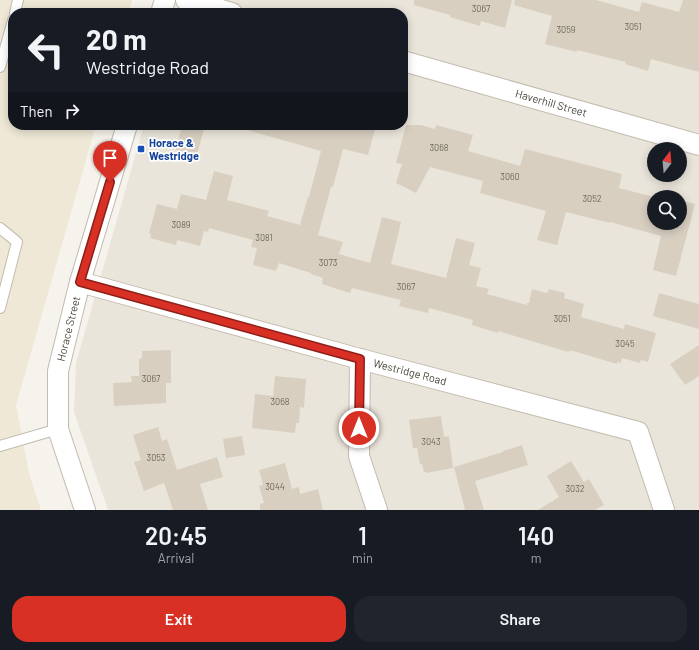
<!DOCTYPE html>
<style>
:root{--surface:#171b24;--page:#20242c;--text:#f1f3f6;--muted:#9ea1a6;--accent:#d93025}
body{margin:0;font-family:Barlow,sans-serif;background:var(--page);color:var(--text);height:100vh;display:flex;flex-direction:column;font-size:15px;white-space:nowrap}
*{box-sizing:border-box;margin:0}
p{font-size:13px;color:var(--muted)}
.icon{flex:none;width:22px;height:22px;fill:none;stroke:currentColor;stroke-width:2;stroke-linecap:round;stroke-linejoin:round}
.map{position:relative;height:510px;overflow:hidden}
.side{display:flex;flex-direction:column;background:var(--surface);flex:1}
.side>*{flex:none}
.banner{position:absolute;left:8px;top:8px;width:400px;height:122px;border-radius:16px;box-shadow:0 2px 10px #0003;background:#171b24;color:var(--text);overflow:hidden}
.needle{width:26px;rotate:16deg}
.tools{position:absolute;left:647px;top:142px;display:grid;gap:8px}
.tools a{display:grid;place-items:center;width:40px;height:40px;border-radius:50%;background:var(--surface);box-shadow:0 2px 10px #0003;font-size:20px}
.pin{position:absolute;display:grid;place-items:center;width:34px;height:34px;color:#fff;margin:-41px -17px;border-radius:50% 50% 50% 0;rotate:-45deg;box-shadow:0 0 4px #0007}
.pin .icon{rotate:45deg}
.me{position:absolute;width:44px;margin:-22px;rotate:0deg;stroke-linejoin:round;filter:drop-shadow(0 0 3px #0008)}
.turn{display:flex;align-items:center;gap:14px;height:84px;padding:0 12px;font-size:18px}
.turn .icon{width:52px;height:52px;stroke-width:2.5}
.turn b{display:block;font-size:28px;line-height:34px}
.then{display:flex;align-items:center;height:38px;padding:0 12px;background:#0003;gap:8px;font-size:15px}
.eta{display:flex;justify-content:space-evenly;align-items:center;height:68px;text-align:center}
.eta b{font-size:24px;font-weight:600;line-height:28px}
.primary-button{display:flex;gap:8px;margin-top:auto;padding:8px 12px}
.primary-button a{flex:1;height:46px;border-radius:16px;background:var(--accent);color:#fff;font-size:16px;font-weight:600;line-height:46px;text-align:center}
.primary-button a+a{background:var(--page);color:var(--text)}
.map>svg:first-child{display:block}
.residential{fill:#eae5da;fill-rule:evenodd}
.education{fill:#efe8d6}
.building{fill:#d8cfc1}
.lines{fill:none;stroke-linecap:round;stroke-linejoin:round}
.lane-casing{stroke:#c2bbae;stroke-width:12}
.street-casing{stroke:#c2bbae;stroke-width:22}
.lane{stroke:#fff;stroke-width:10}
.street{stroke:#fff;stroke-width:20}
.route-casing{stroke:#8d1f18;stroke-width:10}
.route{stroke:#d93025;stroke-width:7}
.transit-dot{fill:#1a4fb4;stroke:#fff;stroke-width:1.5}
.labels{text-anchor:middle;stroke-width:3.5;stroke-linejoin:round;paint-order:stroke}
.number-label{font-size:9px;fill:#6e675b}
.street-label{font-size:11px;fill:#4b4439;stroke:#fff}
.transit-label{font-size:11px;font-weight:bold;fill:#164399;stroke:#fff;text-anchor:start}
</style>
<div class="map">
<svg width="699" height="510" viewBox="0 0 699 510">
<rect width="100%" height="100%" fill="#f6f3ec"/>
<path class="residential" d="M180,0h519v510h-591l-34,-98 2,-49 68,-238h259v-112h-226zM654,149h26v26h-26zM654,197h26v26h-26z"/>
<path class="education" d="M0,0h132l-3,13h-116v112h83l-80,280 13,68 12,37h-41z"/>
<path class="building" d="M414,0h98l-7,28 -24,-7 -1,5 -30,-9v-2l-36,-10z
M515,0h81l43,12 3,-10 37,10 4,-12h16v72l-48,-13 -3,12 -23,-7 1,-2 -49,-12v2l-32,-8 7,-28 -38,-11z
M182,125h23l-8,30 -21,-5z
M247,125h129l-8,30 -25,-6 -10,38h-2l-13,48 25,7 -4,12 31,9 12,-46 19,5 -10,42 55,14 10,-40 19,5 -6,22 12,3 -5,18 13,3 -2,5 40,11v-2h2l3,-14 14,4 1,-1h1l1,-3 16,4 -1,5 20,6 -3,13 43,12 1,-5 31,9 -8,29 -7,-2 -1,3 -18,-5 -1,5 -4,-1v2l-44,-13h-4l-1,1 -70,-21v2l-26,-8 1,-5 -44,-12 -1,5 -29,-7 2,-6 -49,-12 -2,5 -28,-9 1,-6 -12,-4v-1l-32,-10 -3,8 -23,-6 4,-17 -6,-1 2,-7 -44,-12 -1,4 -4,-1 -4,15 -23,-6 -1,5 -26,-7 1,-4 -2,-1 8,-29 20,5 4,-15 25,6 8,-29 19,5 -6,24 42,11 -2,5 33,9 8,-28h1l12,-46 -74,-21z
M406,125h15l14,4 1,-4 37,10 -5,16 52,15 5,-17 97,25 -3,14 35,9v26h26v-23l15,4 -19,72 -23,-6 8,-34 -51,-14v1l-44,-11 -9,33 -20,-5 9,-29 -66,-18 3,-12 -53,-14 -14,26 -20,-10 6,-19 -6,-1z
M659,293l40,11v25l-46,-13z
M699,345v31l-14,9 -15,-21z
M171,350v33h-5v20l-52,3 -1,-23 19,-1 -1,-6h8v-17l3,-1v-7z
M275,376l31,3 -2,29 -4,-1 -1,16h-3l-1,10 -43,-5 3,-34 18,2z
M441,416l3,21 5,-1 4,32 -27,5v-1h-2l-2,-8h-2l-3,-16h-4l-4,-28z
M158,427l4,14 5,-2 10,31 40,-13 6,20 -23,7 8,26h-35l-9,-27 -20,8 -10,-29 7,-2 -8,-25z
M242,436l3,19 -19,3 -3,-19z
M522,445l6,20 -53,16 9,29h-19l-11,-43 49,-15v-1z
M571,461l13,21 5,-3 15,26 -9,5h-57l21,-13 -12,-21z
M285,463l7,26 7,-2 1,7 18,-5 5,21h-63v-6l4,-1 -5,-17 4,-1 -4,-15z"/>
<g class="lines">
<g class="lane-casing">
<path id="lane" d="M15,13l3,-13
M0,67l13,-47
M0,228l17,14 -17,66
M0,446l58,-17"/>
</g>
<g class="street-casing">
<g id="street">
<path d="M186,0l46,13"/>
<path d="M161,13l4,-13"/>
<path id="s1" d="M403,61l296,84"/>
<path id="s2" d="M80,282l280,77 278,73 26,78"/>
<path d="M360,359l-1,97 18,54"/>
<path id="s3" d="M85,510l-27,-81v-58l22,-89 47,-157"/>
</g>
</g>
<use href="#lane" class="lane"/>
<use href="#street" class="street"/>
</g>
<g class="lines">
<g class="route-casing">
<path id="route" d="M110,182l-30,100 280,77 -1,69"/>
</g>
<use href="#route" class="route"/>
</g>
<rect class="transit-dot" x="137" y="145" width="8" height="8" rx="2"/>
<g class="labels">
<g class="number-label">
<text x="481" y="12">3067</text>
<text x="633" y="30">3051</text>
<text x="566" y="33">3059</text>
<text x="439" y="151">3068</text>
<text x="510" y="180">3060</text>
<text x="592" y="202">3052</text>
<text x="181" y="228">3089</text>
<text x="264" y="241">3081</text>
<text x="328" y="266">3073</text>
<text x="406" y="290">3067</text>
<text x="562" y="322">3051</text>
<text x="625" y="347">3045</text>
<text x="151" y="382">3067</text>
<text x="280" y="405">3068</text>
<text x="431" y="445">3043</text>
<text x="156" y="461">3053</text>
<text x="275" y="490">3044</text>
<text x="575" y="492">3032</text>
</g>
<g class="street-label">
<text dy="4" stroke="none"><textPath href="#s1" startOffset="154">Haverhill Street</textPath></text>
<text dy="4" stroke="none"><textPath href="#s3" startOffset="187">Horace Street</textPath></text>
<text dy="4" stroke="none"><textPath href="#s2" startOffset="342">Westridge Road</textPath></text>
</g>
<g class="transit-label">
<text x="149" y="147">Horace &amp;<tspan x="149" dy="13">Westridge</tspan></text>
</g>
</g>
</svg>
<div class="tools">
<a><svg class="needle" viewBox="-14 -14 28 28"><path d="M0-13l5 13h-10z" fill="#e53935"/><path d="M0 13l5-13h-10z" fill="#9ea1a6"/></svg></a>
<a><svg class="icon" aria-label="search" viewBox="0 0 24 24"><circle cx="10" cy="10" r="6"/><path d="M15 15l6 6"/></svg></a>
</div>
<div class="pin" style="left:110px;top:182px;background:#d93025"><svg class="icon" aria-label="arrive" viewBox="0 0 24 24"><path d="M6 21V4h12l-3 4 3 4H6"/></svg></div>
<svg class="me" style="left:359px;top:428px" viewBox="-20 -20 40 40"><circle r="17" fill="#d93025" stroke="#fff" stroke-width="3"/><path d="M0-11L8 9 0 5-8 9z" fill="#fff"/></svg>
<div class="banner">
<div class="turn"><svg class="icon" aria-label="left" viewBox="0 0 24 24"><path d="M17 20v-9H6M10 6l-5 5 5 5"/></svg><div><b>20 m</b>Westridge Road</div></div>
<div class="then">Then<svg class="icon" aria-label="right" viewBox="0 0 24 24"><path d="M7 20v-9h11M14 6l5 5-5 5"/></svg></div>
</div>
</div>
<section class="side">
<div class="eta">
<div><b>20:45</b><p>Arrival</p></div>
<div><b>1</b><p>min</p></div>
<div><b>140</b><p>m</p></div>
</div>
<div class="primary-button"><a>Exit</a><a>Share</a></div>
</section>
